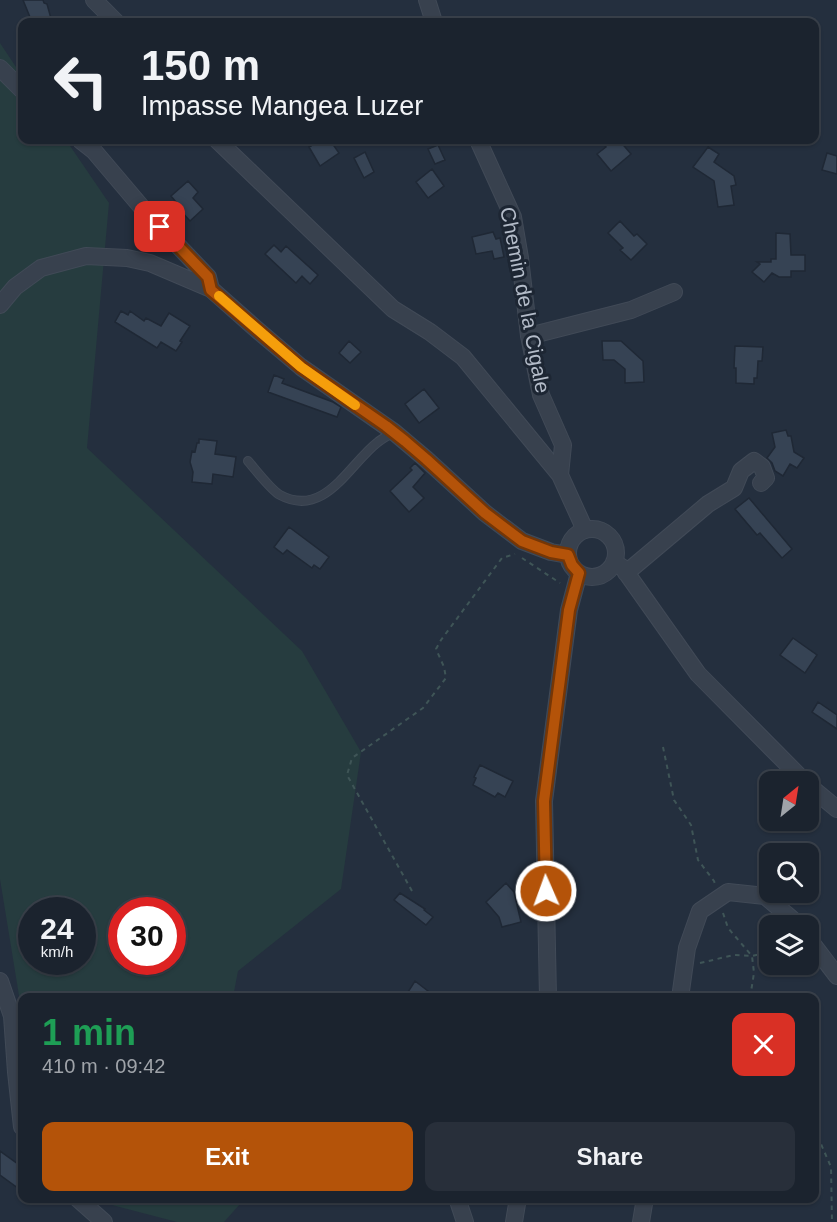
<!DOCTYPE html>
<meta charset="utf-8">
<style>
:root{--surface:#1b232e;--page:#282f3a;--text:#f1f3f6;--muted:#a0a4aa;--line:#39404a;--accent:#b45309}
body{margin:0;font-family:Arial,sans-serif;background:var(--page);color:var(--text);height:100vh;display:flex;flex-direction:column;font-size:22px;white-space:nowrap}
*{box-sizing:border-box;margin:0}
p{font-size:20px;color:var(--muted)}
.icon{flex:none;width:33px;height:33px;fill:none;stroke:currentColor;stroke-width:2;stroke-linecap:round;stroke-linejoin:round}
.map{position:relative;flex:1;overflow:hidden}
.panel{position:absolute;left:18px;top:993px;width:801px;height:210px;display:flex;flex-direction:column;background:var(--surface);border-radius:12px;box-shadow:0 2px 4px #0004,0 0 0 2px var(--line)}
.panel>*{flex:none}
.banner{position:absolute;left:18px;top:18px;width:801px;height:126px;border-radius:12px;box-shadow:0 2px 4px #0004,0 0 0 2px var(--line);background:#1b232e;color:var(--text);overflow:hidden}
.needle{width:39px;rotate:30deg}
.buttons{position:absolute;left:759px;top:771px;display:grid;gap:12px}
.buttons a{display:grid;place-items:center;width:60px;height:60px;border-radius:12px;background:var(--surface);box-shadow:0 2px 4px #0004,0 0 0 2px var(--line);font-size:30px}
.speed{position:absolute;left:18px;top:897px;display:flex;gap:12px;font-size:30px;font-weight:700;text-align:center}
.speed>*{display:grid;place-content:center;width:78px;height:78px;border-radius:50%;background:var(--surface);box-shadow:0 2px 4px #0004,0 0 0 2px var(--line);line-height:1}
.speed small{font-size:15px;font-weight:400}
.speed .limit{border:9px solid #d22;background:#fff;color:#111}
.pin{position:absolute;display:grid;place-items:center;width:51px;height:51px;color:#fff;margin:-26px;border-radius:12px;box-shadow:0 3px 9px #0006}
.me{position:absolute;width:66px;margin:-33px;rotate:358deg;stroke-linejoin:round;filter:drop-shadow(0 0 4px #0008)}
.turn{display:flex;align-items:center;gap:21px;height:126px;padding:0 24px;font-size:27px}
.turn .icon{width:78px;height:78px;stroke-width:2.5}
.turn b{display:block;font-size:42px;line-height:51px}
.round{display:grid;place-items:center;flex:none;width:63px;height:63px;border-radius:12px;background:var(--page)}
.summary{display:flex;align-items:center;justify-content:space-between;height:102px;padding:0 24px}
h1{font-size:36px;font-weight:700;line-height:45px;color:#1e9e55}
.cta{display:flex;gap:12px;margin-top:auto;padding:12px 24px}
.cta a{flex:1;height:69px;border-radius:12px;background:var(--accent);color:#fff;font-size:24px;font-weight:700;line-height:69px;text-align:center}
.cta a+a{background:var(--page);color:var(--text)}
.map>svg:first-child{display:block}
.green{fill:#263c3f;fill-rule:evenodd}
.building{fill:#364354;stroke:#1f2835;stroke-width:1.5}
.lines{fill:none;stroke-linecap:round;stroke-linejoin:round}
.lane-casing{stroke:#414a57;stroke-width:10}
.street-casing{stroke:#414a57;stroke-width:18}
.path{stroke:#3f5557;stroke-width:2;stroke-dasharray:4.5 4.5;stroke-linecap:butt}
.lane{stroke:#38414e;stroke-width:8}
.street{stroke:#38414e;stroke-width:16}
.route-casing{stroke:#753606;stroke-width:15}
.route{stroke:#b45309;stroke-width:10}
.slow{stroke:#f59e0b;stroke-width:10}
.labels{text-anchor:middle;stroke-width:6;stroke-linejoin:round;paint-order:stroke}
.street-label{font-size:21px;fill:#b4bcc9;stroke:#1d2633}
</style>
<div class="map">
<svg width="837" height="1222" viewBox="0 0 837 1222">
<rect width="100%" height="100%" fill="#242f3e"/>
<path class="green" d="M0,43l22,33v64h44l43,63 -22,245 215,203 59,101 -20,137 -103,82 -5,26 -211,1v16l-22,-135zM32,910h50v52h-50zM122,910h50v52h-50z
M239,1198l1,6 -16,18h-47l-65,-17 -8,-6z"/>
<path class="building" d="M23,0h20l1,3 3,1 5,18h-20z
M306,140h20l4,4 2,-1 7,10 -19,13 -11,-19 2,-1z
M600,140h19l12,14 -20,17 -14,-17 9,-7z
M438,145l7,15 -10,4 -7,-15z
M708,147l11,7 -5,8 20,14 2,9 -5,1 3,19 -16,2 -4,-26 -21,-14z
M365,152l9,20 -10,6 -10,-20z
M827,153l10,3v18l-15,-4z
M432,169l12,17 -16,12 -12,-16z
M188,181l10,11 -5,6 10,11 -13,12 -11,-12 2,-1 -10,-12z
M620,221l14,15 3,-2 10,10 -16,16 -11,-10 3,-2 -15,-15z
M493,232l3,7 4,-1 4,19 -10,2 -2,-8 -16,3 -4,-17z
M776,233l14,1 1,21h14v16h-14v6h-12l-7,-4 -8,9 -12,-10 8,-8 -3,-2h14v-3h5z
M274,245l7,7 5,-6 32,29 -8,9 -8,-8 -6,7 -31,-29z
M121,311l7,4 2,-4 14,10 2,-3 15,8 8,-13 21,13 -10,15 2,1 -6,9 -15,-9 -4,6 -42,-26z
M349,341l12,11 -11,11 -11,-10z
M602,341h19l22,20 1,21 -19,1v-14l-11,-9h-11z
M735,346l28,1 -1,14h-4l-1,17h-3v6l-18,-1v-15h-2z
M274,375l10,4 -2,4 51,19 8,5 -4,10 -69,-25z
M424,389l15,19 -20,15 -14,-19z
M786,430l2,6h3l3,16 10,6 -7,10 -7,-4 -7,12 -8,-5 -3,-8 -5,-5 8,-11 -3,-14z
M199,439l18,2 -2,13 21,3 -3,20 -20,-3 -1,10 -20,-2 1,-10 -3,-10 2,-11 3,1 2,-9h2z
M415,463l10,10 -12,14 11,11 -15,14 -19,-21 22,-21 -2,-2z
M749,498l43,51 -10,9 -22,-25 -3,2 -22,-26z
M289,527l40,30 -9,12 -6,-4 -2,3 -25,-18 -4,4 -9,-7z
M793,638l24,17 -12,18 -25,-18z
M818,702l19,13v14l-25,-17z
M480,765l33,16 -8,16 -7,-4 -3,4 -22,-12 3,-7 -2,-1z
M506,883l8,9 7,30 -19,5 -3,-10 -13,-15z
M400,893l25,16 -1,1 9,7 -7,8 -32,-25z
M415,981l22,17h-22l-7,-6z
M0,1151l22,16v24l-22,-16z"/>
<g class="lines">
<g class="lane-casing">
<path id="lane" d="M248,461c7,8 23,29 32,34 45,24 69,-31 98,-53 5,-4 11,-7 16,-10"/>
</g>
<g class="street-casing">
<path id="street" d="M94,0l22,22
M427,0l7,22
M0,68l22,22
M80,140l14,11 50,59 64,67 3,12 44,39 46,39 93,65 32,27 59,54 37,28 29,11 17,3
M217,140l25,24 151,145 37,23 33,25 97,118
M478,140l35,77 7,41 9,78 12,59 22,50 -3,30 25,55
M0,305l15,-18 26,-19 45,-12 41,2 23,5 61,26
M529,336l102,-26 43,-18
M568 553a24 24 0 1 1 48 0a24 24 0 1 1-48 0Z
M614,562l9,6 75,106 107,108
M626,573l82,-69 26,-16 7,-17 13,-10 8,6 4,11 -5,5
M808,785l29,24
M808,938l29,38
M0,981l12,35 4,56 6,55
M548,998l-4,-197 25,-191 10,-37
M680,998l7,-50 13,-37 28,-19 37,4 27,23 6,7
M77,1198l27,24
M457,1198l8,24
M514,1222l4,-24
M641,1222l4,-24"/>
</g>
<path class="path" d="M522,558l38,25
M663,747l11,53 17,25 7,35 16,21 1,3
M412,891l-65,-116 5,-17 71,-50 23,-30 -2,-11 -8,-18 5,-9 61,-82 13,-4
M723,913l5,15 24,28 2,17 -4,25
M700,963l34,-8 18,1 18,-4
M814,1128l17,39 1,55"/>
<use href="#lane" class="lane"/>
<use href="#street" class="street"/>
</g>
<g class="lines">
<g class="route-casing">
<path id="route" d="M160,227l48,50 3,13 90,77 85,59 19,15 21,18 59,54 37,28 29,11 17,3 4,10 7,8 -10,37 -25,191 2,90"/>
</g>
<use href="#route" class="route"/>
<path class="slow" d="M219,296l82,71 54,38"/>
</g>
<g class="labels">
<g class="street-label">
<text transform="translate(525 300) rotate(79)" y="7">Chemin de la Cigale</text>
</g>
</g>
</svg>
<div class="buttons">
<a><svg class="needle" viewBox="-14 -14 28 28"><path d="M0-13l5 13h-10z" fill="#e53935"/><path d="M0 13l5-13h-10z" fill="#a0a4aa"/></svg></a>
<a><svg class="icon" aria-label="search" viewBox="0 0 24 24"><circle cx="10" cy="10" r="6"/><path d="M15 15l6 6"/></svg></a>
<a><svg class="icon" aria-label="layers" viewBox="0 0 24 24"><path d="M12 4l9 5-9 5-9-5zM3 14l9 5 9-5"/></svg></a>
</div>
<div class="speed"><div>24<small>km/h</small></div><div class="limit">30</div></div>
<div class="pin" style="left:160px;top:227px;background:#d93025"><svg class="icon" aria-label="arrive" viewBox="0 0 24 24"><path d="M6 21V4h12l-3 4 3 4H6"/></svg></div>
<svg class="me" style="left:546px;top:891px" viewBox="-20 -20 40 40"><circle r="17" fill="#b45309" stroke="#fff" stroke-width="3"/><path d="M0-11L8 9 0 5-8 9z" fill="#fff"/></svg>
<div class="banner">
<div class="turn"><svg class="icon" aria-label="left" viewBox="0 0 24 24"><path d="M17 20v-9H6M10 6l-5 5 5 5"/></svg><div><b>150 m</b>Impasse Mangea Luzer</div></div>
</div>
<section class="panel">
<div class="summary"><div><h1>1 min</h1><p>410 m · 09:42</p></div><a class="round" style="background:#d93025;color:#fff"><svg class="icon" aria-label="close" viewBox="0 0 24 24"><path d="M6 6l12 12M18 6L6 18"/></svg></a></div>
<div class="cta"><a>Exit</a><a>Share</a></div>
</section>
</div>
